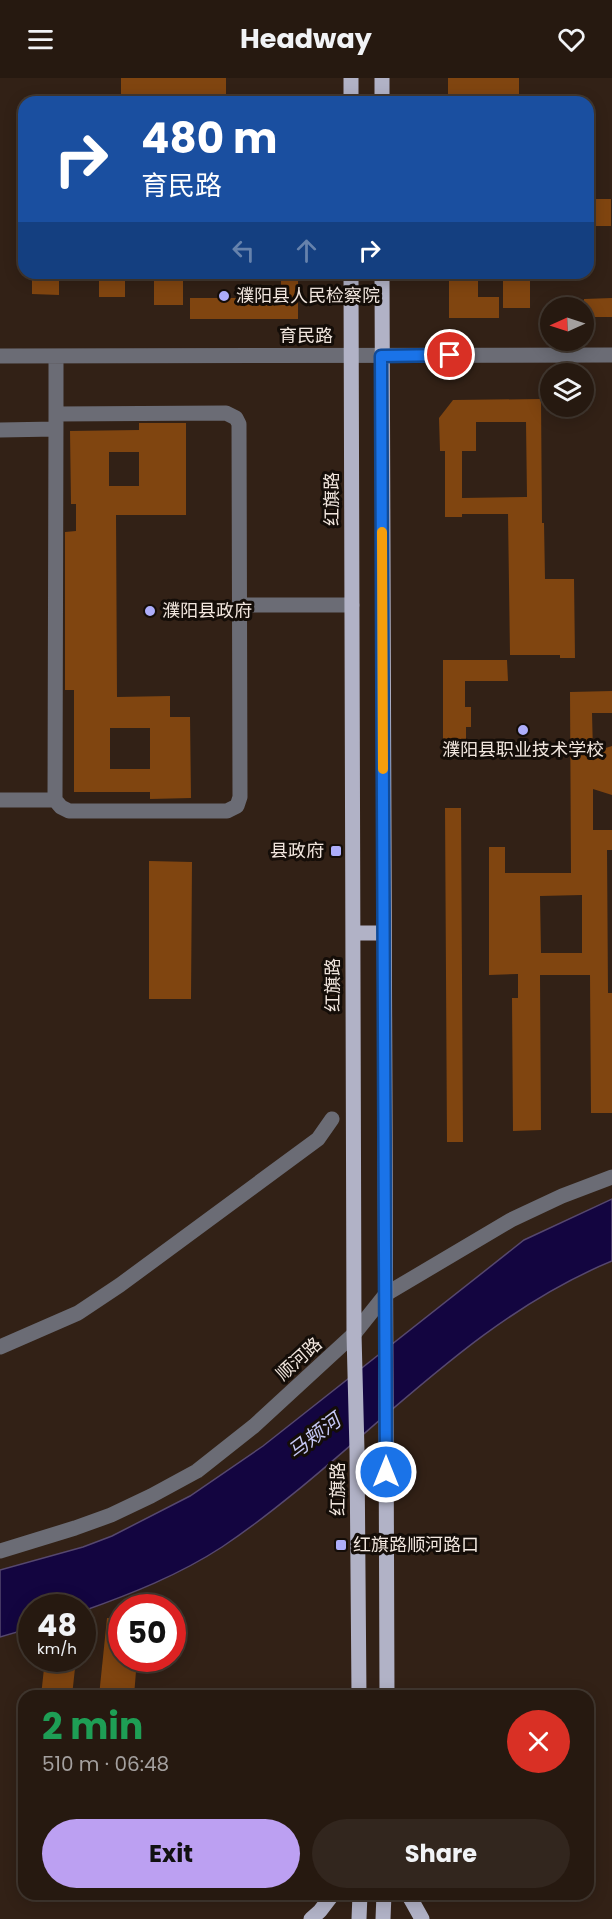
<!DOCTYPE html>
<meta charset="utf-8">
<style>
:root{--surface:#261910;--page:#32261e;--text:#f1f3f6;--muted:#a4a09f;--line:#423830;--accent:#bca0f2}
body{margin:0;font-family:Poppins,"Noto Sans SC",sans-serif;background:var(--page);color:var(--text);height:100vh;display:flex;flex-direction:column;font-size:22px;white-space:nowrap}
*{box-sizing:border-box;margin:0}
p{font-size:20px;color:var(--muted)}
.icon{flex:none;width:33px;height:33px;fill:none;stroke:currentColor;stroke-width:2;stroke-linecap:round;stroke-linejoin:round}
.map{position:relative;flex:1;overflow:hidden}
.drawer{position:absolute;left:18px;top:1612px;width:576px;height:210px;display:flex;flex-direction:column;background:var(--surface);border-radius:18px;box-shadow:0 3px 15px #0003,0 0 0 2px var(--line)}
.drawer>*{flex:none}
.guide{position:absolute;left:18px;top:18px;width:576px;height:183px;border-radius:18px;box-shadow:0 3px 15px #0003,0 0 0 2px var(--line);background:#1a4fa0;color:#fff;overflow:hidden}
.needle{width:39px;rotate:267deg}
.controls{position:absolute;left:540px;top:219px;display:grid;gap:12px}
.controls a{display:grid;place-items:center;width:54px;height:54px;border-radius:50%;background:var(--surface);box-shadow:0 3px 15px #0003,0 0 0 2px var(--line);font-size:30px}
.speed{position:absolute;left:18px;top:1516px;display:flex;gap:12px;font-size:30px;font-weight:700;text-align:center}
.speed>*{display:grid;place-content:center;width:78px;height:78px;border-radius:50%;background:var(--surface);box-shadow:0 3px 15px #0003,0 0 0 2px var(--line);line-height:1}
.speed small{font-size:15px;font-weight:400}
.speed .limit{border:9px solid #d22;background:#fff;color:#111}
.pin{position:absolute;display:grid;place-items:center;width:51px;height:51px;color:#fff;margin:-26px;border:3px solid #fff;border-radius:50%;box-shadow:0 2px 6px #0007}
.me{position:absolute;width:66px;margin:-33px;rotate:0deg;stroke-linejoin:round;filter:drop-shadow(0 0 4px #0008)}
.turn{display:flex;align-items:center;gap:21px;height:126px;padding:0 24px;font-size:27px}
.turn .icon{width:78px;height:78px;stroke-width:2.5}
.turn b{display:block;font-size:42px;line-height:51px}
.lanes{display:flex;align-items:center;height:57px;padding:0 24px;background:#0003;justify-content:center;gap:30px;direction:ltr}
.lanes .off{opacity:.35}
.round{display:grid;place-items:center;flex:none;width:63px;height:63px;border-radius:32px;background:var(--page)}
.summary{display:flex;align-items:center;justify-content:space-between;height:102px;padding:0 24px}
h1{font-size:36px;font-weight:700;line-height:45px;color:#1e9e55}
.cta{display:flex;gap:12px;margin-top:auto;padding:12px 24px}
.cta a{flex:1;height:69px;border-radius:36px;background:var(--accent);color:#111;font-size:24px;font-weight:700;line-height:69px;text-align:center}
.cta a+a{background:var(--page);color:var(--text)}
header{display:flex;justify-content:space-between;align-items:center;height:78px;padding:0 24px;background:var(--surface);font-size:27px;font-weight:700}
.map>svg:first-child{display:block}
.water{fill:#130540;stroke:#56486f;stroke-width:1.5}
.building{fill:#804510;fill-rule:evenodd}
.lines{fill:none;stroke-linecap:round;stroke-linejoin:round}
.minor{stroke:#6b6c75;stroke-width:15}
.major{stroke:#b1b2c6;stroke-width:15}
.route-casing{stroke:#114b97;stroke-width:15}
.route{stroke:#1a73e8;stroke-width:10}
.slow{stroke:#f59e0b;stroke-width:10}
.poi-dot{fill:#aeaefb;stroke:#140d08;stroke-width:2}
.labels{text-anchor:middle;stroke-width:6;stroke-linejoin:round;paint-order:stroke}
.poi-label{font-size:18px;fill:#f1e6de;stroke:#140d08;text-anchor:start}
.street-label{font-size:18px;fill:#f1e6de;stroke:#140d08}
.water-label{font-size:20px;font-style:italic;fill:#c5c7f4;stroke:#140d08}
</style>
<header><svg class="icon" aria-label="menu" viewBox="0 0 24 24"><path d="M4 6h16M4 12h16M4 18h16"/></svg>Headway<svg class="icon" aria-label="heart" viewBox="0 0 24 24"><path d="M12 20l-8-8c-3-5 5-10 8-4 3-6 11-1 8 4z"/></svg></header>
<div class="map">
<svg width="612" height="1841" viewBox="0 0 612 1841">
<rect width="100%" height="100%" fill="#322116"/>
<path class="water" d="M612,1121v62c-151,62 -256,196 -390,286 -43,28 -91,47 -139,64l-1,-3h-50l-1,20 -31,9v-67l83,-23 29,-11 78,-40 73,-50 261,-206z"/>
<path class="building" d="M121,0h105v24h-105z
M448,0h71v24h-71z
M588,121h23v27h-23z
M32,195h27v22l-27,-1z
M99,195h26v24h-26z
M154,195h29v32h-29z
M281,195h17v46h-108v-21h91z
M449,195h29v24h21v21h-50z
M503,195h27v35h-27z
M612,220v19h-28v-18z
M541,321l1,124h2l1,56h29l1,79h-15v-3h-50l-2,-141h-46v3h-17v-66h-5l-1,-33 14,-18zM476,344h50l1,75 -65,1v-47h14z
M139,345h47v92h-70l1,182 53,-1v21h20l1,81 -41,1v-7h-76v-102h-9v-158l11,-1v-27h-5l-1,-73 69,-1zM109,374h30v34h-30zM110,650h40v41h-40z
M443,582h64l1,21h-43v26h6v20h-5v16h-23z
M612,613v22h-20l1,39 19,-6v49l-19,-6v41h19v20h-5l1,143h4v120h-21l-1,-138h-50l1,155 -28,1 -1,-133h6v-24l-29,1v-128h16v26h66l-1,-181zM582,817v58h-41l-1,-57z
M445,730h16l2,334h-16z
M149,783l43,1 -1,137h-42z
M107,1540l15,1v40h15l-3,37h-35z
M45,1581h31l-4,37h-31z"/>
<g class="lines">
<path class="minor" d="M0,278l612,-1
M56,336l170,-1 10,5 3,6 1,373 -3,9 -10,5h-158l-8,-4 -6,-7 1,-386v-58
M0,352l56,-1
M240,527h112
M0,722h55
M0,1269l78,-34 42,-28 198,-146 14,-20
M0,1473l75,-23 36,-13 40,-19 46,-25 57,-45 100,-92 32,-40 125,-74 51,-24 50,-19"/>
<path class="major" d="M351,0v24
M382,0v24
M351,195l3,1061 3,117 2,245
M382,195l5,1423
M353,855h31
M408,1816l14,25
M311,1841l9,-8 13,-17
M359,1841l1,-25
M383,1841l1,-25"/>
</g>
<g class="lines">
<g class="route-casing">
<path id="route" d="M386,1394l-5,-1116 69,-1"/>
</g>
<use href="#route" class="route"/>
<path class="slow" d="M382,454l1,237"/>
</g>
<g class="poi-dot">
<circle cx="224" cy="218" r="6"/>
<circle cx="150" cy="533" r="6"/>
<circle cx="523" cy="652" r="6"/>
<rect x="330" y="767" width="12" height="12" rx="3"/>
<rect x="335" y="1461" width="12" height="12" rx="3"/>
</g>
<g class="labels">
<g class="poi-label">
<text x="236" y="224">濮阳县人民检察院</text>
<text x="162" y="539">濮阳县政府</text>
<text x="523" y="678" text-anchor="middle">濮阳县职业技术学校</text>
<text x="324" y="779" text-anchor="end">县政府</text>
<text x="353" y="1473">红旗路顺河路口</text>
</g>
<g class="street-label">
<text x="306" y="264">育民路</text>
<text transform="translate(332 421) rotate(-90)" y="6">红旗路</text>
<text transform="translate(333 907) rotate(-90)" y="6">红旗路</text>
<text transform="translate(299 1281) rotate(-42)" y="6">顺河路</text>
<text transform="translate(338 1411) rotate(-90)" y="6">红旗路</text>
</g>
<g class="water-label">
<text transform="translate(314 1358) rotate(-37)" y="7">马颊河</text>
</g>
</g>
</svg>
<div class="controls">
<a><svg class="needle" viewBox="-14 -14 28 28"><path d="M0-13l5 13h-10z" fill="#e53935"/><path d="M0 13l5-13h-10z" fill="#a4a09f"/></svg></a>
<a><svg class="icon" aria-label="layers" viewBox="0 0 24 24"><path d="M12 4l9 5-9 5-9-5zM3 14l9 5 9-5"/></svg></a>
</div>
<div class="speed"><div>48<small>km/h</small></div><div class="limit">50</div></div>
<div class="pin" style="left:450px;top:277px;background:#d93025"><svg class="icon" aria-label="arrive" viewBox="0 0 24 24"><path d="M6 21V4h12l-3 4 3 4H6"/></svg></div>
<svg class="me" style="left:386px;top:1394px" viewBox="-20 -20 40 40"><circle r="17" fill="#1a73e8" stroke="#fff" stroke-width="3"/><path d="M0-11L8 9 0 5-8 9z" fill="#fff"/></svg>
<div class="guide">
<div class="turn"><svg class="icon" aria-label="right" viewBox="0 0 24 24"><path d="M7 20v-9h11M14 6l5 5-5 5"/></svg><div><b>480 m</b>育民路</div></div>
<div class="lanes"><svg class="icon off" aria-label="left" viewBox="0 0 24 24"><path d="M17 20v-9H6M10 6l-5 5 5 5"/></svg><svg class="icon off" aria-label="ahead" viewBox="0 0 24 24"><path d="M12 20V5M6 11l6-6 6 6"/></svg><svg class="icon" aria-label="right" viewBox="0 0 24 24"><path d="M7 20v-9h11M14 6l5 5-5 5"/></svg></div>
</div>
<section class="drawer">
<div class="summary"><div><h1>2 min</h1><p>510 m · 06:48</p></div><a class="round" style="background:#d93025;color:#fff"><svg class="icon" aria-label="close" viewBox="0 0 24 24"><path d="M6 6l12 12M18 6L6 18"/></svg></a></div>
<div class="cta"><a>Exit</a><a>Share</a></div>
</section>
</div>
